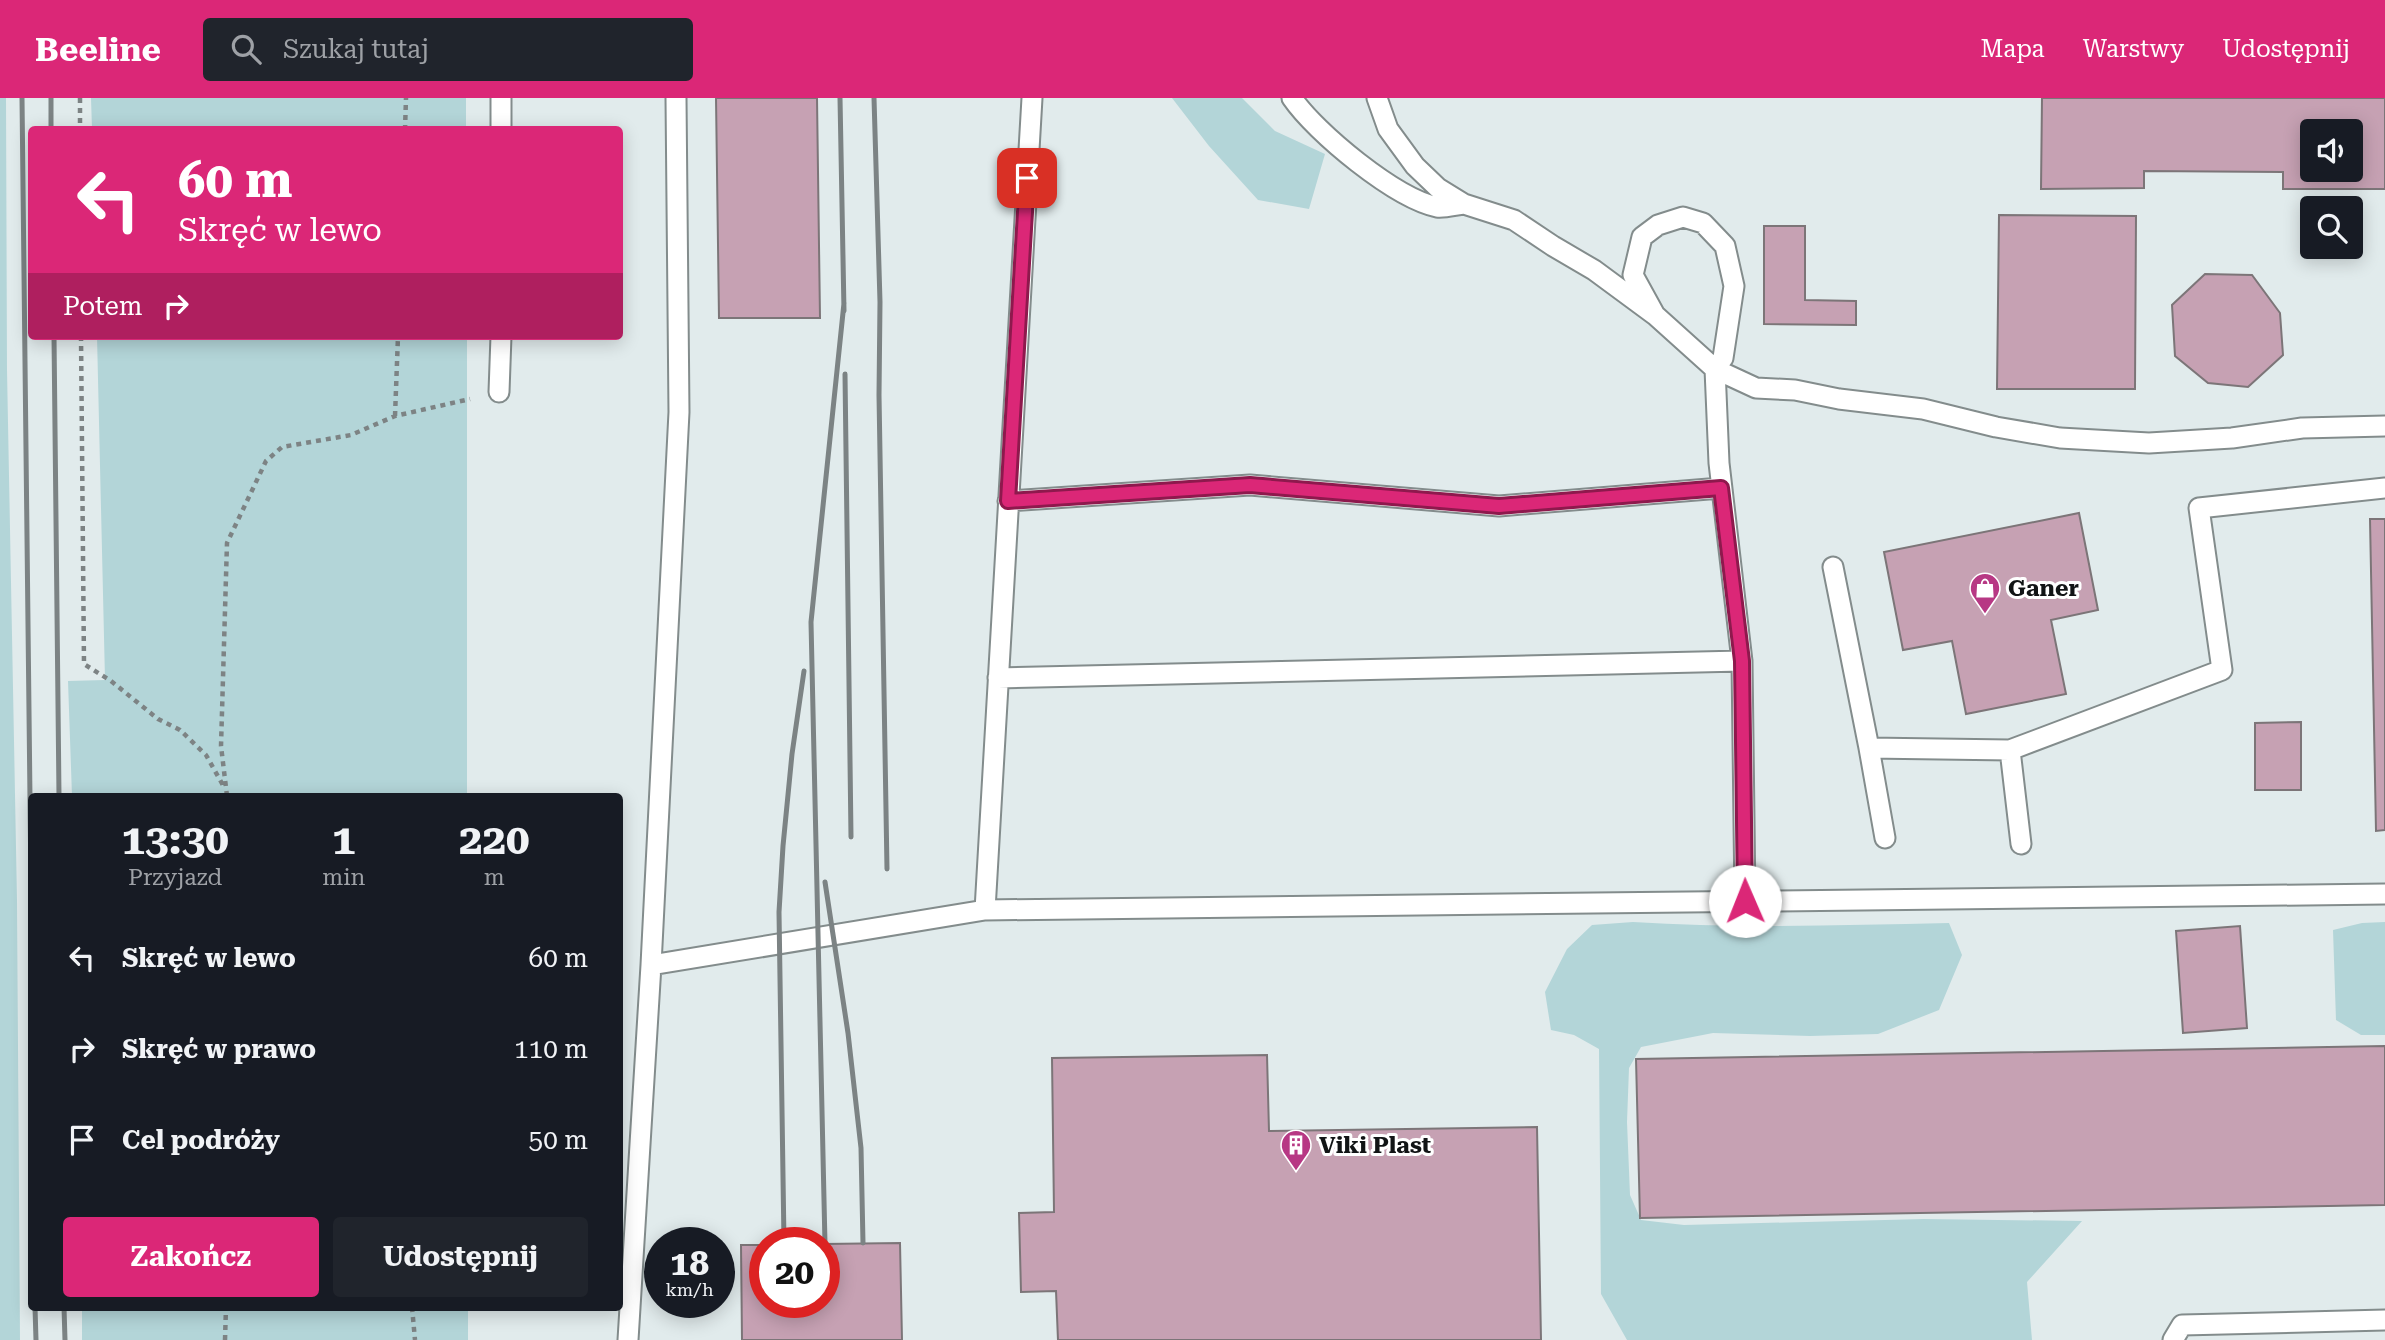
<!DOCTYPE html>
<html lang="pl">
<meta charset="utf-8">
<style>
:root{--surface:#171b24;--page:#20242c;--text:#f1f3f6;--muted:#9ea1a6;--accent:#db2777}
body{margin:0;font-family:"Roboto Serif",serif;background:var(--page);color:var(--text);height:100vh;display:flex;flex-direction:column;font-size:26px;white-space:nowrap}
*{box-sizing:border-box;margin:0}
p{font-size:23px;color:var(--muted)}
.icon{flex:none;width:38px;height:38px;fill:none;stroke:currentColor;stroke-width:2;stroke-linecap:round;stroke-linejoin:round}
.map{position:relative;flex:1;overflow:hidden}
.details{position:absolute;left:28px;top:695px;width:595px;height:518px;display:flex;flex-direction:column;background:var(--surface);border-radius:7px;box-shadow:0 4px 18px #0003}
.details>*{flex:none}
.top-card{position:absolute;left:28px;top:28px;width:595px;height:214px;border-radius:7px;box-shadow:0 4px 18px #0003;background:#db2777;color:#fff;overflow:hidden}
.fabs{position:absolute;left:2300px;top:21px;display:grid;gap:14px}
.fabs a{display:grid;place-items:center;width:63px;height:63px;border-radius:7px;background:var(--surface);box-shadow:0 4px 18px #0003;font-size:35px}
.speed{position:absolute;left:644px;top:1129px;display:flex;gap:14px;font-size:35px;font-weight:700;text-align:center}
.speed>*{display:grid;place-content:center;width:91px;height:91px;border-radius:50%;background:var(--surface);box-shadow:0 4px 18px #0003;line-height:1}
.speed small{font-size:18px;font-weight:400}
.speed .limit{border:10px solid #d22;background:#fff;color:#111}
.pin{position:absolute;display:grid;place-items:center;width:60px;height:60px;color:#fff;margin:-30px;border-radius:14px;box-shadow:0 4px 10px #0006}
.me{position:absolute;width:77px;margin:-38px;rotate:359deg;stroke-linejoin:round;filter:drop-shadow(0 0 5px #0008)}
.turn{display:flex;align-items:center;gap:24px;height:147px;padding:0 35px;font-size:32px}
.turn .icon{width:91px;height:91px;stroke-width:2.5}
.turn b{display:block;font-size:49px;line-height:60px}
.then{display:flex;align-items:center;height:66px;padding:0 35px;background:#0003;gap:14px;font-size:26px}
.eta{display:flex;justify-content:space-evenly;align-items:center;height:119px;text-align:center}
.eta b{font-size:42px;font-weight:700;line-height:49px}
.action{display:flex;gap:14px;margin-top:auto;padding:14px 35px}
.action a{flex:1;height:80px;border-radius:7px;background:var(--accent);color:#fff;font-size:28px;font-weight:700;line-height:80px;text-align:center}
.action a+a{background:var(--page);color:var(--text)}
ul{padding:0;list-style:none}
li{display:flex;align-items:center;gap:21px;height:91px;padding:0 35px}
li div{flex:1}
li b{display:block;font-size:26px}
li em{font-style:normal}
header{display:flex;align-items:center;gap:42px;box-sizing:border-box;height:98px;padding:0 35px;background:var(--accent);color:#fff}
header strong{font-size:33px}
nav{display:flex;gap:38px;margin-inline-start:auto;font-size:24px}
.search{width:490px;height:63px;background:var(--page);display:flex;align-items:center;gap:18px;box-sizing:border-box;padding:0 24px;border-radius:7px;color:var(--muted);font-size:26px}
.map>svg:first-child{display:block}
.green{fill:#b3d5d8}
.building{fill:#c6a1b3;stroke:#7c7578;stroke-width:2;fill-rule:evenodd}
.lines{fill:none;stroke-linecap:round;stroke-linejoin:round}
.service-casing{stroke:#838c8c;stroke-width:23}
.path{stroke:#7d8384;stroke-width:4.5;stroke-dasharray:5 5;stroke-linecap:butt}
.service{stroke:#fff;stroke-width:19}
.rail{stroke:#7c8384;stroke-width:5}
.route-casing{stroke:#8e194d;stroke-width:18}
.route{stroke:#db2777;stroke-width:12}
.labels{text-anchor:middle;stroke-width:6;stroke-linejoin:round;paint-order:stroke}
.poi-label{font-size:23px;font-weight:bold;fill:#111415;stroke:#fff;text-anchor:start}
</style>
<header>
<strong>Beeline</strong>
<div class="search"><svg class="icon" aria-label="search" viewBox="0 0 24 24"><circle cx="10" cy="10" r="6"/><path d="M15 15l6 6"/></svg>Szukaj tutaj</div>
<nav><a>Mapa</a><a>Warstwy</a><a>Udostępnij</a></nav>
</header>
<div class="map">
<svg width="2385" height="1242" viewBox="0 0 2385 1242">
<rect width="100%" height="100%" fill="#e1ebec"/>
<path class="green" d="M0,0h6l1,272 10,530 3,440h-20z
M91,0h375v31h-374z
M1172,0h70l33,33 50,23 -16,55 -51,-9 -49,-54z
M97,238h370v460h-395l-4,-115 37,-1z
M1633,824c105,7 211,3 316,1l13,32 -23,55 -61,24 -68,2 -97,-3 -72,14 -12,21 -2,54 3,73 11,25 43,5 240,-6 158,2 -55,61 5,58h-405l-26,-46 -2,-245 -25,-14 -23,-5 -6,-38 22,-43 25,-24z
M2385,824v113h-24l-25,-15 -3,-90 29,-7z
M82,1209h386v33h-386z"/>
<path class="building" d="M716,0h101l3,220h-101z
M2042,0h343v91h-102v-17l-139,-1v17l-103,1zM2312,33h38v39h-38z
M1999,117l137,1 -1,173h-138z
M1764,128h41v74l51,1v24l-92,-1z
M2205,176l47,1 28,38 3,42 -35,32 -40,-4 -33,-27 -3,-51z
M2079,415l19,97 -47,10 15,74 -100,20 -14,-73 -49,9 -19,-98z
M2370,421h15v311l-9,1z
M2301,624v68h-46v-67z
M2240,828l7,102 -64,5 -7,-102z
M2385,948v159l-745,13 -4,-159z
M1267,957l2,76 268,-4 4,213h-483l-2,-49 -35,1 -2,-79 35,-1 -2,-154z
M900,1145l2,97h-160l-1,-95h24v57h59v-58z"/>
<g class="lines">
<g class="service-casing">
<path id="service" d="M676,0l3,314 -28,553 334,-55
M1032,0l-47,812 1400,-16
M1292,0c24,35 103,100 145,109 8,1 18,-2 27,-3
M1377,0l11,31 27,37 23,22 26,16 50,16 39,26 41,24 61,45 60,54 4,94 23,198
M501,32v-32
M1655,217l-22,-40 9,-38 16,-12 25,-8 20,6 22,23 9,40 -11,72 -8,11 41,19 39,2 44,9 84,10 73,18 64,11 89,5 83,-5 70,-10 83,-2
M499,294l2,-56
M1008,403l242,-16 249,21 222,-18
M1833,469l36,181 141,2
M998,580l744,-17 3,240
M1869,650l16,90
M2021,746l-11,-94 212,-80 -23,-162 186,-20
M628,1242l23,-375
M2173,1242l9,-15 203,-5"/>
</g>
<path class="path" d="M80,0v32
M405,32l1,-32
M81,238l3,328 27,17 47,38 22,11 26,25 18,32
M395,318l3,-80
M227,698l-6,-50 6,-203 39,-82 16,-14 69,-12 44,-19 75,-17
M412,1209l3,33
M225,1242l1,-33"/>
<use href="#service" class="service"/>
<path class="rail" d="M22,0l10,877
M51,0v32
M840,0l4,213
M874,0l6,204 -1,93 8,474
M54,238l5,460
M845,276l6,463
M825,784l23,151 13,115 2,95
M784,1144l-5,-330 4,-66 9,-92 12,-83
M825,1146l-14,-622 33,-319
M35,1209l1,33
M64,1209l1,33"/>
</g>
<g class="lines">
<g class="route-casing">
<path id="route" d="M1027,80l-19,323 242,-16 249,21 222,-18 21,173 3,240"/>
</g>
<use href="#route" class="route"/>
</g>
<defs>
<g id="shop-pin" transform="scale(1.575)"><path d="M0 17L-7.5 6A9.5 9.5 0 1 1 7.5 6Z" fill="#b73884" stroke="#fff"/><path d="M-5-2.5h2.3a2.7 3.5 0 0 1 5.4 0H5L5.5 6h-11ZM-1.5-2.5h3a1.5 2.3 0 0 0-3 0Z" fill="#fff"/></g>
<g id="building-pin" transform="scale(1.575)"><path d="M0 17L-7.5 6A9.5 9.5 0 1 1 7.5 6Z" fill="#b73884" stroke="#fff"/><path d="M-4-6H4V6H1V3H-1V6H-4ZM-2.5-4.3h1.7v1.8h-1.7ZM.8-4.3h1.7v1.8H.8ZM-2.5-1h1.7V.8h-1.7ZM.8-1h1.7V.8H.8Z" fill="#fff"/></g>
</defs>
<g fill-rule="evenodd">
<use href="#shop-pin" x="1985" y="490"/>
<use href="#building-pin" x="1296" y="1047"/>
</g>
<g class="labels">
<g class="poi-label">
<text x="2008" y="498">Ganer</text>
<text x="1319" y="1055">Viki Plast</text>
</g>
</g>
</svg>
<div class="fabs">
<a><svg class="icon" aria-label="sound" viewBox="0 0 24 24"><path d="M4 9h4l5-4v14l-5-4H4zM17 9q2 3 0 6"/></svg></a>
<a><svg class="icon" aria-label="search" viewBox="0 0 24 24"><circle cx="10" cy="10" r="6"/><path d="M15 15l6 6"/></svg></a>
</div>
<div class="speed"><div>18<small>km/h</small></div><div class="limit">20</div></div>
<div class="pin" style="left:1027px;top:80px;background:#d93025"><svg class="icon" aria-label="arrive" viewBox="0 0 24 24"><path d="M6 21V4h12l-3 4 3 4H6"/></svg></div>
<svg class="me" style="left:1745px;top:803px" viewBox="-20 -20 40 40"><circle r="19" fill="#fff"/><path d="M0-13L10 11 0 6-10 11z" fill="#db2777"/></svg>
<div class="top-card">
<div class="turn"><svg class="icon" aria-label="left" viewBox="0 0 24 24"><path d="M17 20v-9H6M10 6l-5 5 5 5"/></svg><div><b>60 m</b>Skręć w lewo</div></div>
<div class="then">Potem<svg class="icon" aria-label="right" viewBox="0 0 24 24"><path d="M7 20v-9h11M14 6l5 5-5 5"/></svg></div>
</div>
<section class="details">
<div class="eta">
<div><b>13:30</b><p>Przyjazd</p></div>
<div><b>1</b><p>min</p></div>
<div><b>220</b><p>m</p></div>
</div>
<ul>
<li><svg class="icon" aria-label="left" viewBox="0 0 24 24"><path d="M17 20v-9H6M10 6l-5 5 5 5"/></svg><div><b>Skręć w lewo</b></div><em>60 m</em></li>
<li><svg class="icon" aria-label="right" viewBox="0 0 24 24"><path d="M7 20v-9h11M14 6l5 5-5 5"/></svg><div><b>Skręć w prawo</b></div><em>110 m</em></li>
<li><svg class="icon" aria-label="arrive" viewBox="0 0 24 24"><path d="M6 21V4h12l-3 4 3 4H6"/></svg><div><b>Cel podróży</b></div><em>50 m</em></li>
</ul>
<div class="action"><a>Zakończ</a><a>Udostępnij</a></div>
</section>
</div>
